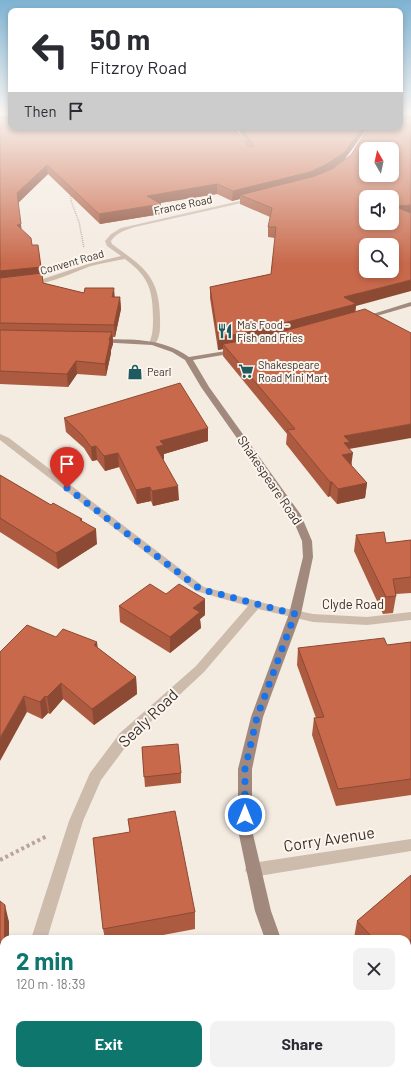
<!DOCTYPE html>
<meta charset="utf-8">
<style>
:root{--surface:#fff;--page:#f2f2f3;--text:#2b2b33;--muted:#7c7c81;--accent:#0f766e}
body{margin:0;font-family:Barlow,sans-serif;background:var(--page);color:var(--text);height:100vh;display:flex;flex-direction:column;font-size:15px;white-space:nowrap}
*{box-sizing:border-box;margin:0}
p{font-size:13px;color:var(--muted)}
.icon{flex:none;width:22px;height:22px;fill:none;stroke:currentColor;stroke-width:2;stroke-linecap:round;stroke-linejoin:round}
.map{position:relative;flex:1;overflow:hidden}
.panel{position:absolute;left:0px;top:935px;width:411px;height:140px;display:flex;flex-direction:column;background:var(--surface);border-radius:12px 12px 0 0;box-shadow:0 2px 6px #0003}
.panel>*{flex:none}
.banner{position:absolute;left:8px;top:8px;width:395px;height:122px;border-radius:8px;box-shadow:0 2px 6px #0003;background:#fff;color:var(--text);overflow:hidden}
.needle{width:26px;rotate:351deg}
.controls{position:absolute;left:359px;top:142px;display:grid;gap:8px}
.controls a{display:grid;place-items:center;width:40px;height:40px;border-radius:8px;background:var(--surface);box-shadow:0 2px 6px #0003;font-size:20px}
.pin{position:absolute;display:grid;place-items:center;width:34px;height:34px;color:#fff;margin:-41px -17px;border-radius:50% 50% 50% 0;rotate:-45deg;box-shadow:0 0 4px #0007}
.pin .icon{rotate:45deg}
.me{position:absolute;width:44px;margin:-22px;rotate:0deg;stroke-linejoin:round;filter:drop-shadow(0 0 3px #0008)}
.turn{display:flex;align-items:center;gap:14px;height:84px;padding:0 16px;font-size:18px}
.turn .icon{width:52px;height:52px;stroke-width:2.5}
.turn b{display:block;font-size:28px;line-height:34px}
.then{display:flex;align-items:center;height:38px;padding:0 16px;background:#0003;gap:8px;font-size:15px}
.round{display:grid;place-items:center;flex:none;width:42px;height:42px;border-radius:8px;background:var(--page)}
.summary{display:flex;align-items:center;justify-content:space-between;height:68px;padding:0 16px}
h1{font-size:24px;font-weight:700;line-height:30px;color:var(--accent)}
.cta{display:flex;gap:8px;margin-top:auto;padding:8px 16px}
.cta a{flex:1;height:46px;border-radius:8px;background:var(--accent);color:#fff;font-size:16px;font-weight:700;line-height:46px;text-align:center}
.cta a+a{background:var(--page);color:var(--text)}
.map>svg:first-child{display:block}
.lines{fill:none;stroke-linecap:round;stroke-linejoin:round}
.path-far1{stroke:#b9a596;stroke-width:1.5;stroke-dasharray:1 1;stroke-linecap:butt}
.path{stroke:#b9a596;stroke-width:4;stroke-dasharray:3 3;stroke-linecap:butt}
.street{fill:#cdbbac;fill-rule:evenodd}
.secondary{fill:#a18a7d;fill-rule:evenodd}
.wall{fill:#ac5a40;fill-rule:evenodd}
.shaded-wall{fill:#8c4a34}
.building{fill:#c8694b;stroke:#8c4a34;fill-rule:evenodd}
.route{stroke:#1a73e8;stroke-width:7;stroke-dasharray:0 12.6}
.labels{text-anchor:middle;stroke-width:4;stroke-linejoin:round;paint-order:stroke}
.far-street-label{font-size:11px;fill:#3b302b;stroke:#fbf5ee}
.far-poi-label{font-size:11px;fill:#3b302b;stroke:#fbf5ee;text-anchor:start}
.street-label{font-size:13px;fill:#3b302b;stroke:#fbf5ee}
.near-street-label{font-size:16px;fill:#3b302b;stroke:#fbf5ee}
</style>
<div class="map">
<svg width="411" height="1075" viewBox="0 0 411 1075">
<rect width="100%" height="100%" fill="#f4ebe1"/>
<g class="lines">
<path class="path-far1" d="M70,192l1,9 8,21 5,26"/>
<path class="path" d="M0,860l47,-24"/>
<path class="street" d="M253,198l2,2 -120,27c-9,3 -18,5 -24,14l1,3c31,23 47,31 48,73 0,10 1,19 -5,27l-2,1 -4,-2c4,-8 4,-16 4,-25 0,-29 -5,-42 -28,-59 -11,2 -23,4 -34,7 -12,4 -54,24 -64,17l16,-4 45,-15 33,-8 -14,-10 -2,-5 6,-7 10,-6z
M0,434l9,4 195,149 75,20 34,7 54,3 44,-5v8l-44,5 -54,-3 -55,-13 -54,63 -74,69 -29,39 -18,41 -36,118h-16l38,-118 21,-48 30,-40 76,-67 52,-60 -52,-15 -196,-151z
M411,839v12l-158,26 -5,-2 -3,-5 3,-5 5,-2z
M4,1064v7h14v4h-18v-4z"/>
<path class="secondary" d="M411,302v4l-48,14 -3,-2z
M100,339c32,1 61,-2 89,18l49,-8 1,2 -4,2 -42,7 16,27 92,128 11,26 1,16 -12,57 -38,103 -11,52v61l19,81 10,28h-16l-10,-28 -17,-81v-61l13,-52 38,-103 14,-57 -1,-16 -11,-26 -90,-128 -16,-27 -13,-8 -20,-7 -54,-3 -2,-1z
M344,1071h19l2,4h-19z"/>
</g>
<path class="wall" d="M0,114l246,28 -10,-15h164l-44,179 -1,5 -6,138 3,17 15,17 -2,15 -28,6 -7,-8 -2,1 -42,-53 1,-10 -64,-78v-7l-5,1 -8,-52v-11l61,-13 4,-36 -7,-1v-10l2,-10 -30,-13v-5l-8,2 -15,-7 -57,9 1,11 -61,10 -52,-50 -30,29 3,26 11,16h6l5,38 41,10 31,4h5l1,12 -6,28h-2v7l-2,6v3l-5,23 -29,-2 -9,13 -68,-3zM368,129l-17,26 -20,14 13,-9 22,-30z
M64,418l144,23 -44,13v5l-1,1 16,40 -26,6 -2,-5 -14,3 -18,-37 -14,4 -8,-11 -5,1 -8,-13 -18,-16z
M0,475l51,30 31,14v2l15,23 -39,25 -58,-37z
M356,535l30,8 25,-3v53l-15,1v2l-3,17 -10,1 -29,-63z
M166,594l39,21 -5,4 1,9 -31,25 -50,-31 -1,-16z
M56,637l42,11 38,29 1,17 -43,31 -31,-26 -13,15 -2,-1 -6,6 -15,-7 -27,-60z
M411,642v153l-75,11 -24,-71 2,-17h2l-19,-53 1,-17 89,-3z
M142,747l39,26v10l-36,4z
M128,819l67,93v17l-53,10h-37l-2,-10 27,-97z
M411,875v76l-4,4v-16h-53v-1l3,-17z
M0,901l9,21v17h-5v36h-4z"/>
<path class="shaded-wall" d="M0,114h11v7l-11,1z
M408,114h3v7l-11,2v-7z
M363,127h14l-11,3 -22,30 -18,13 -17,8 -69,14v4l-8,2 1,-10z
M47,165l1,9 -30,29 -1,-10z
M217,184v10l-70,11v-9z
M161,204v10l-61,10 -1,-10z
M411,205v10l-17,-9z
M21,224l1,10 -5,-9z
M41,267l1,11 -42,4v-11z
M411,280v11l-55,15 -1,10 -98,27 -34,1v5l-5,1v-12l126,-41z
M114,288l1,12 -3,-3z
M120,297l1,12 -6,28 -1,-12z
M112,332l1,12 -2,6v3l-5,23 -1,-12 4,-24z
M76,361l1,13 -9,13 -1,-13z
M411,424v14l-62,11 4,4 -2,14 -11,2 4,-33z
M208,428v13l-44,13v5l-8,2v-14l4,-6z
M96,446l1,14 -5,1 -1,-14z
M118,453l1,14 -14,4 -1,-15z
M330,482h2l-2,14 -2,1z
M367,483l-2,15 -28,6 1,-15z
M178,486l1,14 -26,6 -1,-15z
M150,487l1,14 -14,3 -1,-14z
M96,529l1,15 -39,25 -2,-16z
M205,599v16l-5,4 1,9 -31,25v-16l23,-29z
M97,642l2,16 -5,-13z
M136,677l1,17 -43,31 -2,-16z
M61,683l2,16 -13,15 -3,-17z
M24,696l3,16 -27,49v-23z
M45,696l3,17 -6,6 -2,-17z
M5,905l4,17v17h-5z
M411,939v12l-4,4v-12z"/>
<path class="building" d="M11,114v13h223l15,20 5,-1 -13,-19h122l-18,25 -18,12 -17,8 -77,19 -16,-7 -70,12 14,8 -62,10 -52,-49 -30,28 4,31 -4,1 14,13 1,7h6l3,22 -41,4v-152l10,-1z
M400,114h8l-8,2z
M411,118v87l-17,1 17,7v67l-67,17 12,7 -99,26 -39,8 -8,-51 61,-13 5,-47h-8l4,-19 -32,-13 75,-19 17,-7 19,-14 18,-28h31v-8l1,1zM366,149h26v26h-26zM366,197h26v26h-26zM366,245h26v26h-26z
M42,273l1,10 41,10 1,-5h29l-2,9h8l-6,28 -114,-2v-45z
M365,309l46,24v91l-67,12 6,6 -6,1 9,10 -11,2 25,28 -29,6 -6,-7h-2l-43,-52 8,-1 -72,-85 39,-7z
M0,330l112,2 -3,8 1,1 -5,23 -29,-3 -9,13 -67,-3z
M180,383l28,45 -48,13 4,4 -8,2 22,39 -26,5 -2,-4 -14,3 -18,-37 -14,3 -8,-10 -5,1 -9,-12 -18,-17z
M0,475l51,30 2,-2 29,16 -2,1 16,9 -40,24 -56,-35z
M384,532l2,11 25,-3v37l-18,2 3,17 -10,1 -30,-62z
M150,584l16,10 13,-10 26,15 -12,9 7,4 -30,25 -51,-31z
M27,625l29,12 7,-8 34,13 -3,3 42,32 -44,32 -31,-26 -14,14 -2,-1 -5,6 -16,-6 -24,42v-86z
M384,638l3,7 24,-3v137l-73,10 -24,-71 10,-1 -26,-69z
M178,744l3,29 -37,4 -2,-30z
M175,811l20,101 -92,17 -10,-91 37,-6 -2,-13z
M411,875v64l-4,4v-4h-33l-17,-18z
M0,901l5,4 -1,53h-4z
M82,1071h96l1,4h-96z"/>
<linearGradient id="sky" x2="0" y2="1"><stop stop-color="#7eb2d2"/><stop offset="0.43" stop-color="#faf6f2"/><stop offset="1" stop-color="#faf6f2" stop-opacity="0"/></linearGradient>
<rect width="411" height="264" fill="url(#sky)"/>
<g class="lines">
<path class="route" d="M67,488l133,101 95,25 -38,103 -12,52v46"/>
</g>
<defs>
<g id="restaurant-bare" transform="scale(1.2)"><path d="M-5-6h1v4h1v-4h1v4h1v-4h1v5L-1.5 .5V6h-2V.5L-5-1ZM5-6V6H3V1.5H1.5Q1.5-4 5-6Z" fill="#1f5a5e" stroke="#fbf5ee" stroke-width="2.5" paint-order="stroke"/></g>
<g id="supermarket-bare" transform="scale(1.2)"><path d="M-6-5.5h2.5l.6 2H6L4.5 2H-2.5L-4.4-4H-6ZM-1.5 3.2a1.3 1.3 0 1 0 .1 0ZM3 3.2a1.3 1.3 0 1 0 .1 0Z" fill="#1f5a5e" stroke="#fbf5ee" stroke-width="2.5" paint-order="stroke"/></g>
<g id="shop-bare" transform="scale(1.2)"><path d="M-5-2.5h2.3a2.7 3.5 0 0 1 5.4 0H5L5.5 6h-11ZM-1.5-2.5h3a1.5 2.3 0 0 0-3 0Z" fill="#1f5a5e" stroke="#fbf5ee" stroke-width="2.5" paint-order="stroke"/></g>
</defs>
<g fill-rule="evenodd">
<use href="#restaurant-bare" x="225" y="331"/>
<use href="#supermarket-bare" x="246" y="371"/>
<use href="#shop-bare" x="135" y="372"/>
</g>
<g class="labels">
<g class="far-street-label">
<text transform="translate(183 205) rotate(-12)" y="4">France Road</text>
<text transform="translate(72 262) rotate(-16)" y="4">Convent Road</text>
</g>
<g class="far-poi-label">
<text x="237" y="329">Ma's Food -<tspan x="237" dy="13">Fish and Fries</tspan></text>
<text x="258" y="369">Shakespeare<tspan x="258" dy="13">Road Mini Mart</tspan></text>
<text x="147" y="376">Pearl</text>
</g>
<g class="street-label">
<text transform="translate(270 480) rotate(56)" y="5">Shakespeare Road</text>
<text x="353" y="609">Clyde Road</text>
</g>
<g class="near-street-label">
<text transform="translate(148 718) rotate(-44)" y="6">Sealy Road</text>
<text transform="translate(329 839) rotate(-9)" y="6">Corry Avenue</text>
</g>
</g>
</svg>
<div class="controls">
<a><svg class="needle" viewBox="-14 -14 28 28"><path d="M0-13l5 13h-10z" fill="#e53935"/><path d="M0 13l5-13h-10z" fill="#7c7c81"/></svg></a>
<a><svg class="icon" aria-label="sound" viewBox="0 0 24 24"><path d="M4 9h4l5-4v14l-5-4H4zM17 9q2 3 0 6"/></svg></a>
<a><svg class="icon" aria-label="search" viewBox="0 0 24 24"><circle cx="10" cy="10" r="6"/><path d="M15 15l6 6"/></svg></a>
</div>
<div class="pin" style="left:67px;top:488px;background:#d93025"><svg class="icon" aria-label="arrive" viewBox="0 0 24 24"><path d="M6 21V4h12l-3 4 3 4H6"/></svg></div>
<svg class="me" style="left:245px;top:815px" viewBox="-20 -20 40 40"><circle r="17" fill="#1a73e8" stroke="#fff" stroke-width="3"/><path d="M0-11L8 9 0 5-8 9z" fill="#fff"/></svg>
<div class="banner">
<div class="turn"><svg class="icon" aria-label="left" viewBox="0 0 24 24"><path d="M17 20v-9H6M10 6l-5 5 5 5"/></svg><div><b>50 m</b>Fitzroy Road</div></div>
<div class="then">Then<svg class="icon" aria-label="arrive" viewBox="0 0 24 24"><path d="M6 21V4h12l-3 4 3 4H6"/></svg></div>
</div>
<section class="panel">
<div class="summary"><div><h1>2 min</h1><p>120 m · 18:39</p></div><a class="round"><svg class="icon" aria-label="close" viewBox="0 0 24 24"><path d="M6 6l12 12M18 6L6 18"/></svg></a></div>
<div class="cta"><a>Exit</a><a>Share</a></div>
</section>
</div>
